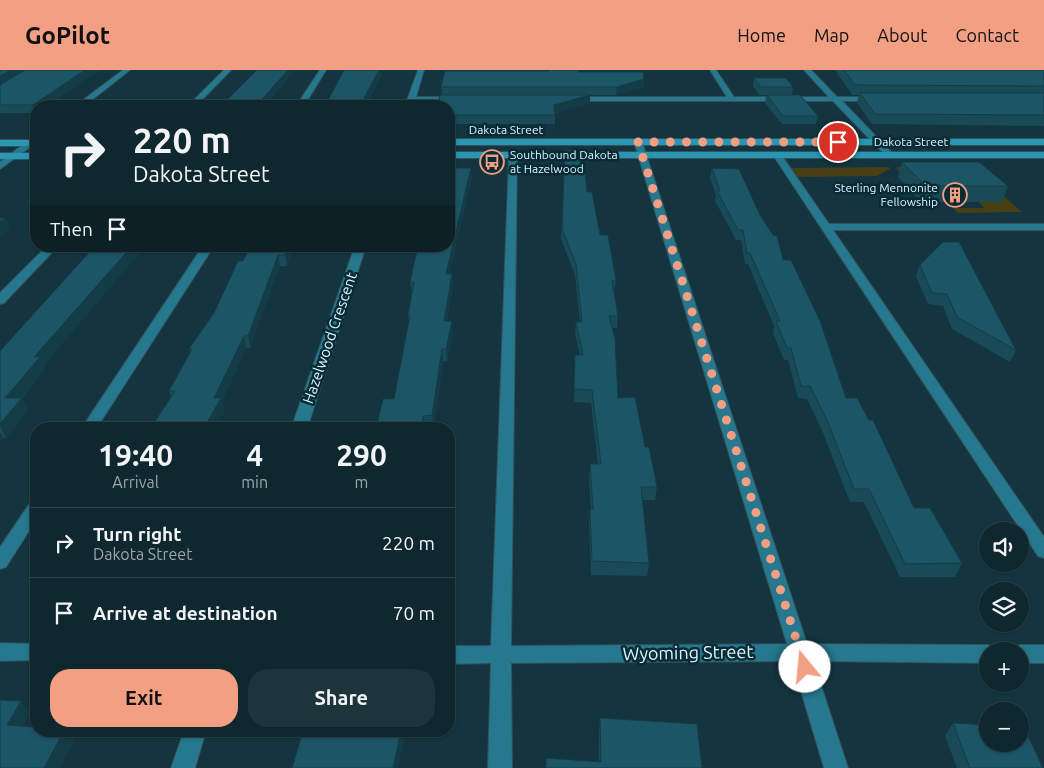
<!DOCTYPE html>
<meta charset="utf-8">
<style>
:root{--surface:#0f282f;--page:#1d343b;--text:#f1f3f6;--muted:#9ba6aa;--line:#2f444b;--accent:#f39f84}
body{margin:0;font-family:Ubuntu,sans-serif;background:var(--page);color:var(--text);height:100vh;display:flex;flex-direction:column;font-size:19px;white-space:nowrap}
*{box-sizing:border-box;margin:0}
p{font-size:16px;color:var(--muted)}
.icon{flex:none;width:28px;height:28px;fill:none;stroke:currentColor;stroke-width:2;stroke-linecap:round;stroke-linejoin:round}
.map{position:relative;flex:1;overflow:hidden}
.drawer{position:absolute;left:30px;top:352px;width:425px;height:315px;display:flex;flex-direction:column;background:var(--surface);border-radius:20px;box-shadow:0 1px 4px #0004,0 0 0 1px var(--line)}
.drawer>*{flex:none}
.guide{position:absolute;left:30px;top:30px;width:425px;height:152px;border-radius:20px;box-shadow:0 1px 4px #0004,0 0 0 1px var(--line);background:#0f282f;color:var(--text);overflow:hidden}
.controls{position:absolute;left:979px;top:452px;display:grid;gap:10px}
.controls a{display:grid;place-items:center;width:50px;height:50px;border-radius:50%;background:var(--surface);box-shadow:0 1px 4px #0004,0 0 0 1px var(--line);font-size:25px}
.pin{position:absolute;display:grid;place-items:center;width:42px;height:42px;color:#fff;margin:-21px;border:2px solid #fff;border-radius:50%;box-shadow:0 1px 5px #0007}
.me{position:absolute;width:55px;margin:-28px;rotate:343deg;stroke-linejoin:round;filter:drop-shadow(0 0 4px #0008)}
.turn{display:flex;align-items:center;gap:18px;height:105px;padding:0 20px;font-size:22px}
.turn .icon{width:65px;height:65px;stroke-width:2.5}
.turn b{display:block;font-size:35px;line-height:42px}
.then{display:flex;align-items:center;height:48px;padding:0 20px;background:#0003;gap:10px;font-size:19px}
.eta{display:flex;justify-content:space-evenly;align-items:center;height:85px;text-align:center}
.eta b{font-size:30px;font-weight:600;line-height:35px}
.button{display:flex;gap:10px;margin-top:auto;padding:10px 20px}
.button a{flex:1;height:58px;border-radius:20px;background:var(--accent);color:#111;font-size:20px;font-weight:600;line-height:58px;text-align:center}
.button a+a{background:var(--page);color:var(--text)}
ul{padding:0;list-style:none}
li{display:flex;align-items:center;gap:15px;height:70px;padding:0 20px;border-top:1px solid var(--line)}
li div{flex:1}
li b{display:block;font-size:19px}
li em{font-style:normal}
header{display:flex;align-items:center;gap:30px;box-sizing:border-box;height:70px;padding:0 25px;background:var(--accent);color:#111}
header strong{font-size:24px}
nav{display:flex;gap:28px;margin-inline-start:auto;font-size:18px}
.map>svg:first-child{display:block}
.green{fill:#473f16}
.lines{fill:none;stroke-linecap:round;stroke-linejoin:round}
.minor-casing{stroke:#345059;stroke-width:2}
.major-casing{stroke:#345059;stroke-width:2}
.minor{fill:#25788d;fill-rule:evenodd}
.major{fill:#2997b2;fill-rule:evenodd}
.wall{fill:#184a58}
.shaded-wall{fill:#143c47}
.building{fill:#1c5666;stroke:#143c47}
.route{stroke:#f39f84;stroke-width:9;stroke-dasharray:0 16.2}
.labels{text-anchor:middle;stroke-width:5;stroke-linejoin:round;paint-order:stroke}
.far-street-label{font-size:12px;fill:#daf6ff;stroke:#092b34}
.far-poi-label{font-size:12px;fill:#daf6ff;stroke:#092b34;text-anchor:start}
.street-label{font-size:15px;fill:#daf6ff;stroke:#092b34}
.near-street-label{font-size:18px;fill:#daf6ff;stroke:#092b34}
</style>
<header>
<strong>GoPilot</strong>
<nav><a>Home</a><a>Map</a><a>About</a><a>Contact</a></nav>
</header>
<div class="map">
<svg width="1044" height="698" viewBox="0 0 1044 698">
<rect width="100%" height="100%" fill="#14353f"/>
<path class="green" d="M889,97l1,2 -13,7 -79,1 -7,-9z
M897,97h73l52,45 -64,1 -5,-5h31l-5,-6 22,-1 -100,-24z"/>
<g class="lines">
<g class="minor-casing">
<path id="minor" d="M123,0h7l-46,36h-9z
M224,0h7l-35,36h-8z
M320,0h6l-22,36h-8z
M418,0h6l-8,27h41l4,2 -1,2h-46l-1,5h-8z
M710,0h6l18,27h95l-25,-27h7l26,27h44v4h-39l52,54 -4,3 -3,-1 -54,-56h-263l-4,-2 4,-2h157z
M33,67h3v6l-36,26v-7z
M638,69l4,3 165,502 181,1 7,3 2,3h-9v12l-175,-2 35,107h-24l-32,-107 -281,2 1,105h-24l3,-105 -42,1v-18h42l18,-490 4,-3 4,3 -6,490 276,-2 -153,-502z
M777,82l3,1 49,71h215v6h-211l211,307v21l-6,-2 -265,-401z
M47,176h11l-54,57 -4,1v-11z
M203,176h11l-118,183h-15z
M355,176h11l-59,183h-16z
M36,431v19l-30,47 -6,2v-22l30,-44z
M0,573l36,1v16l-36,1z
M1020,575h24v18h-24v-12h-9l2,-3z
M184,661h22l-11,37h-24z"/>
</g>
<g class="major-casing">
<path id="major" d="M449,69h595v6h-595z
M0,70h36v6h-36z
M449,82h595v6h-595z
M0,83h36v6h-36z"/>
</g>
<use href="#minor" class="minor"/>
<use href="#major" class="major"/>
</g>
<path class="wall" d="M0,0h99l-63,43h-36z
M549,0h29v2l66,7v8l-28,8h-26v8l-35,10v11h-106v-18l-7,-11 -1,-8 108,-16z
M835,0h209v56l-172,-2 -15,-21 2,-8h-7z
M754,8l39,9 -1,8 26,21 -2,8h-34l-17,-21 1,-8h-7l-6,-9z
M565,80l22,42 29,88 -2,12 4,24 -1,12h-5l6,70 27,49 12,40 -2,13h-13l7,63 -2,13 -56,-1 -2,-53 1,-13h1l-2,-32 1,-13h8l-7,-61 -17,-1 1,-47h5l-5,-21 1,-12h4l-5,-47 -14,-36z
M902,92l106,24 -6,16h-81l-23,-25z
M712,98l48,47 23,45 63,138 68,110 48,55 -7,14h-55l-36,-75h-14l-27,-69 -16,-34 -9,-1 -10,-38h-4l-11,-27 1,-7 -26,-62h-3l-4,-24h-5l-21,-39 1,-6 -6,-17z
M472,108l-23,96h3l1,11 -6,36 6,12 -6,28h-4l-9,67 -58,1 18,-30 15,-78 -1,-6 4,-22 -2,-11z
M95,176h50l-101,119 1,4 -23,29 6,12 -22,28h-3l-3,4v-91z
M295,176l-8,20h-7l-30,82h-4l-24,53 3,10 -54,-13 -2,-7 21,-38 -1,-4 25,-36 29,-52z
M920,195l96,85 -6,12 -58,-33 -9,-23 -15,-2 -12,-28z
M600,648l102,50 -103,-6v-31z
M953,653l90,45h-86l-12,-32z"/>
<path class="shaded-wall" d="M10,0h15l-25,16v-10z
M85,0h14l-53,36h-10v7l-3,-8z
M288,0h8l-31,36h-9z
M379,0h5l-18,36h-6z
M644,9v8l-28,8 1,-8z
M590,25v8l-36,11v-9z
M471,98l1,10 -26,107v-11z
M5,148l5,10 -10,9v-15z
M132,176h13l-101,119 1,4 -34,41 -6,-12 29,-41z
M288,176h7l-8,20 -2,-11z
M278,185l2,11 -30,82 -2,-12z
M452,204l1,11 -8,48 -1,-12z
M452,251l1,12 -6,28 -1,-12z
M244,266l2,12 -24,53 3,10 -10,18h-12l11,-31z
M442,279l1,12 -9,67 -2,-13z
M22,328l6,12 -22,28 -6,-12v-2z
M423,346l2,13h-3z
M0,362l3,6 -3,4z
M21,631l9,13 -14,24 -9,-13z
M64,661h4l6,10 -14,27h-16z
M401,661h5l-8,37h-5z"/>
<path class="building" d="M0,0h10l-10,6z
M25,0h60l-52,35h-33v-20z
M257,0h31l-32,36h-35z
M344,0h35l-19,36h-35z
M549,0h29v2h65l1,7 -27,8h-176l4,-16h104z
M844,0h200v16l-189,-1z
M754,8h32l7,9h-32z
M860,23h184v22l-169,-1z
M440,25h150l-36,10 1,10h-106v-9h-12z
M767,25h33l18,21h-35z
M565,80h18l4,42h5l8,43h8l8,45 -4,1 6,35h-9l6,23 3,59 17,-1 10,50h4l8,40h-16l8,76 -57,-2 -2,-52h3l-3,-45h11l-9,-74 -18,-1 1,-34h8l-7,-33h6l-6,-58 -14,-35z
M902,92h77l29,24h-82z
M449,98h22l-25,106h6l-8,47h8l-6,28h-4l-10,66 -9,1 -1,13h-46l7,-30h11l16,-84h-2l6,-33h-4l8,-36h31z
M712,98l27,1 21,46 13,20 4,1 6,24h8l29,61 26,77h11l12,22h4l41,88h16l32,55 -57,1 -36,-75h-15l-27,-69 -17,-34h-9l-10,-38h-4l-11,-27h4l-30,-68h-3l-4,-23h-5l-21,-39h3z
M0,148h5l-5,4z
M943,172h16l57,108 -59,-33 -10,-23 -15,-1 -12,-28z
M95,176h37l-98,111h6l-35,41h17l-22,26v-73z
M251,176h37l-3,9h-7l-30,81h-4l-30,62h7l-18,31h-53l25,-38h-6l23,-42h-3l25,-36 24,-52h5z
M0,630l21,1 -14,24 29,2v4h28l-20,37h-44z
M600,648l97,6 5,44h-156v-10l55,4z
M953,653l35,2v19h32v-18l4,1 19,41h-73z
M303,661h98l-8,37h-101z"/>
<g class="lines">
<path class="route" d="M805,597l-167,-525h200"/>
</g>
<defs>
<g id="bus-ring" transform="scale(1.25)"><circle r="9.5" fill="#092b34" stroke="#f39f84" stroke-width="1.5"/><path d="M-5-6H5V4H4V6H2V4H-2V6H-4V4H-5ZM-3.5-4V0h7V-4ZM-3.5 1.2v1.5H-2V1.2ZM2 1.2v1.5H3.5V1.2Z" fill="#f39f84"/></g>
<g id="building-ring" transform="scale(1.25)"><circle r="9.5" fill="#092b34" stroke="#f39f84" stroke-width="1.5"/><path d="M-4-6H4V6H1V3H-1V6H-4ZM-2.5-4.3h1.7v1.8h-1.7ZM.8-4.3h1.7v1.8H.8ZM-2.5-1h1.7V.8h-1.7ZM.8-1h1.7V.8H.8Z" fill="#f39f84"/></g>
</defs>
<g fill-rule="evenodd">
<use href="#bus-ring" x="492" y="92"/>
<use href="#building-ring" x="955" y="125"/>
</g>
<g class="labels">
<g class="far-street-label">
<text x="506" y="64">Dakota Street</text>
<text x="911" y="76">Dakota Street</text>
</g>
<g class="far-poi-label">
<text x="510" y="89">Southbound Dakota<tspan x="510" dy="14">at Hazelwood</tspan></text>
<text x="938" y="122" text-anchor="end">Sterling Mennonite<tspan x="938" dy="14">Fellowship</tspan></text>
</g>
<g class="street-label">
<text transform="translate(330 268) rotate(-71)" y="5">Hazelwood Crescent</text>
</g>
<g class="near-street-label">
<text transform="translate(688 583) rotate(-1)" y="6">Wyoming Street</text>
</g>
</g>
</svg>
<div class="controls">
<a><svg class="icon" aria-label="sound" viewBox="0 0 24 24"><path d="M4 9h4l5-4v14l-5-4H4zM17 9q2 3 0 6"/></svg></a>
<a><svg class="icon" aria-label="layers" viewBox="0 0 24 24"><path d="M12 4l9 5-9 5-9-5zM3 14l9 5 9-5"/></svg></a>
<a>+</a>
<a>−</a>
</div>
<div class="pin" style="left:838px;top:72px;background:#d93025"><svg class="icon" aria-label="arrive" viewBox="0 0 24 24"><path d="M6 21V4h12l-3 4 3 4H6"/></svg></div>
<svg class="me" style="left:805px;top:597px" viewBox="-20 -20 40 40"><circle r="19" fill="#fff"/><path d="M0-13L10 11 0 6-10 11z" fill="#f39f84"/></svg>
<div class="guide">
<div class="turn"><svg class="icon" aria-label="right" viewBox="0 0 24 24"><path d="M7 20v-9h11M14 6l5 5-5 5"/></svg><div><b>220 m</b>Dakota Street</div></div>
<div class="then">Then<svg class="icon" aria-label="arrive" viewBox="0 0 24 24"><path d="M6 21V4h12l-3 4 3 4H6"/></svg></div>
</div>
<section class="drawer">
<div class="eta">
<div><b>19:40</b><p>Arrival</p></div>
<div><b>4</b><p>min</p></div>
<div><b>290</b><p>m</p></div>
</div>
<ul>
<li><svg class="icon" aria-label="right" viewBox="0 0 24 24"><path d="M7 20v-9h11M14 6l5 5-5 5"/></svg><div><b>Turn right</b><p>Dakota Street</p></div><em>220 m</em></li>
<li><svg class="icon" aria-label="arrive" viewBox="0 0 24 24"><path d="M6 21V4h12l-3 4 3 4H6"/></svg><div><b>Arrive at destination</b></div><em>70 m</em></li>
</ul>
<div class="button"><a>Exit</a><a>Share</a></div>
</section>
</div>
